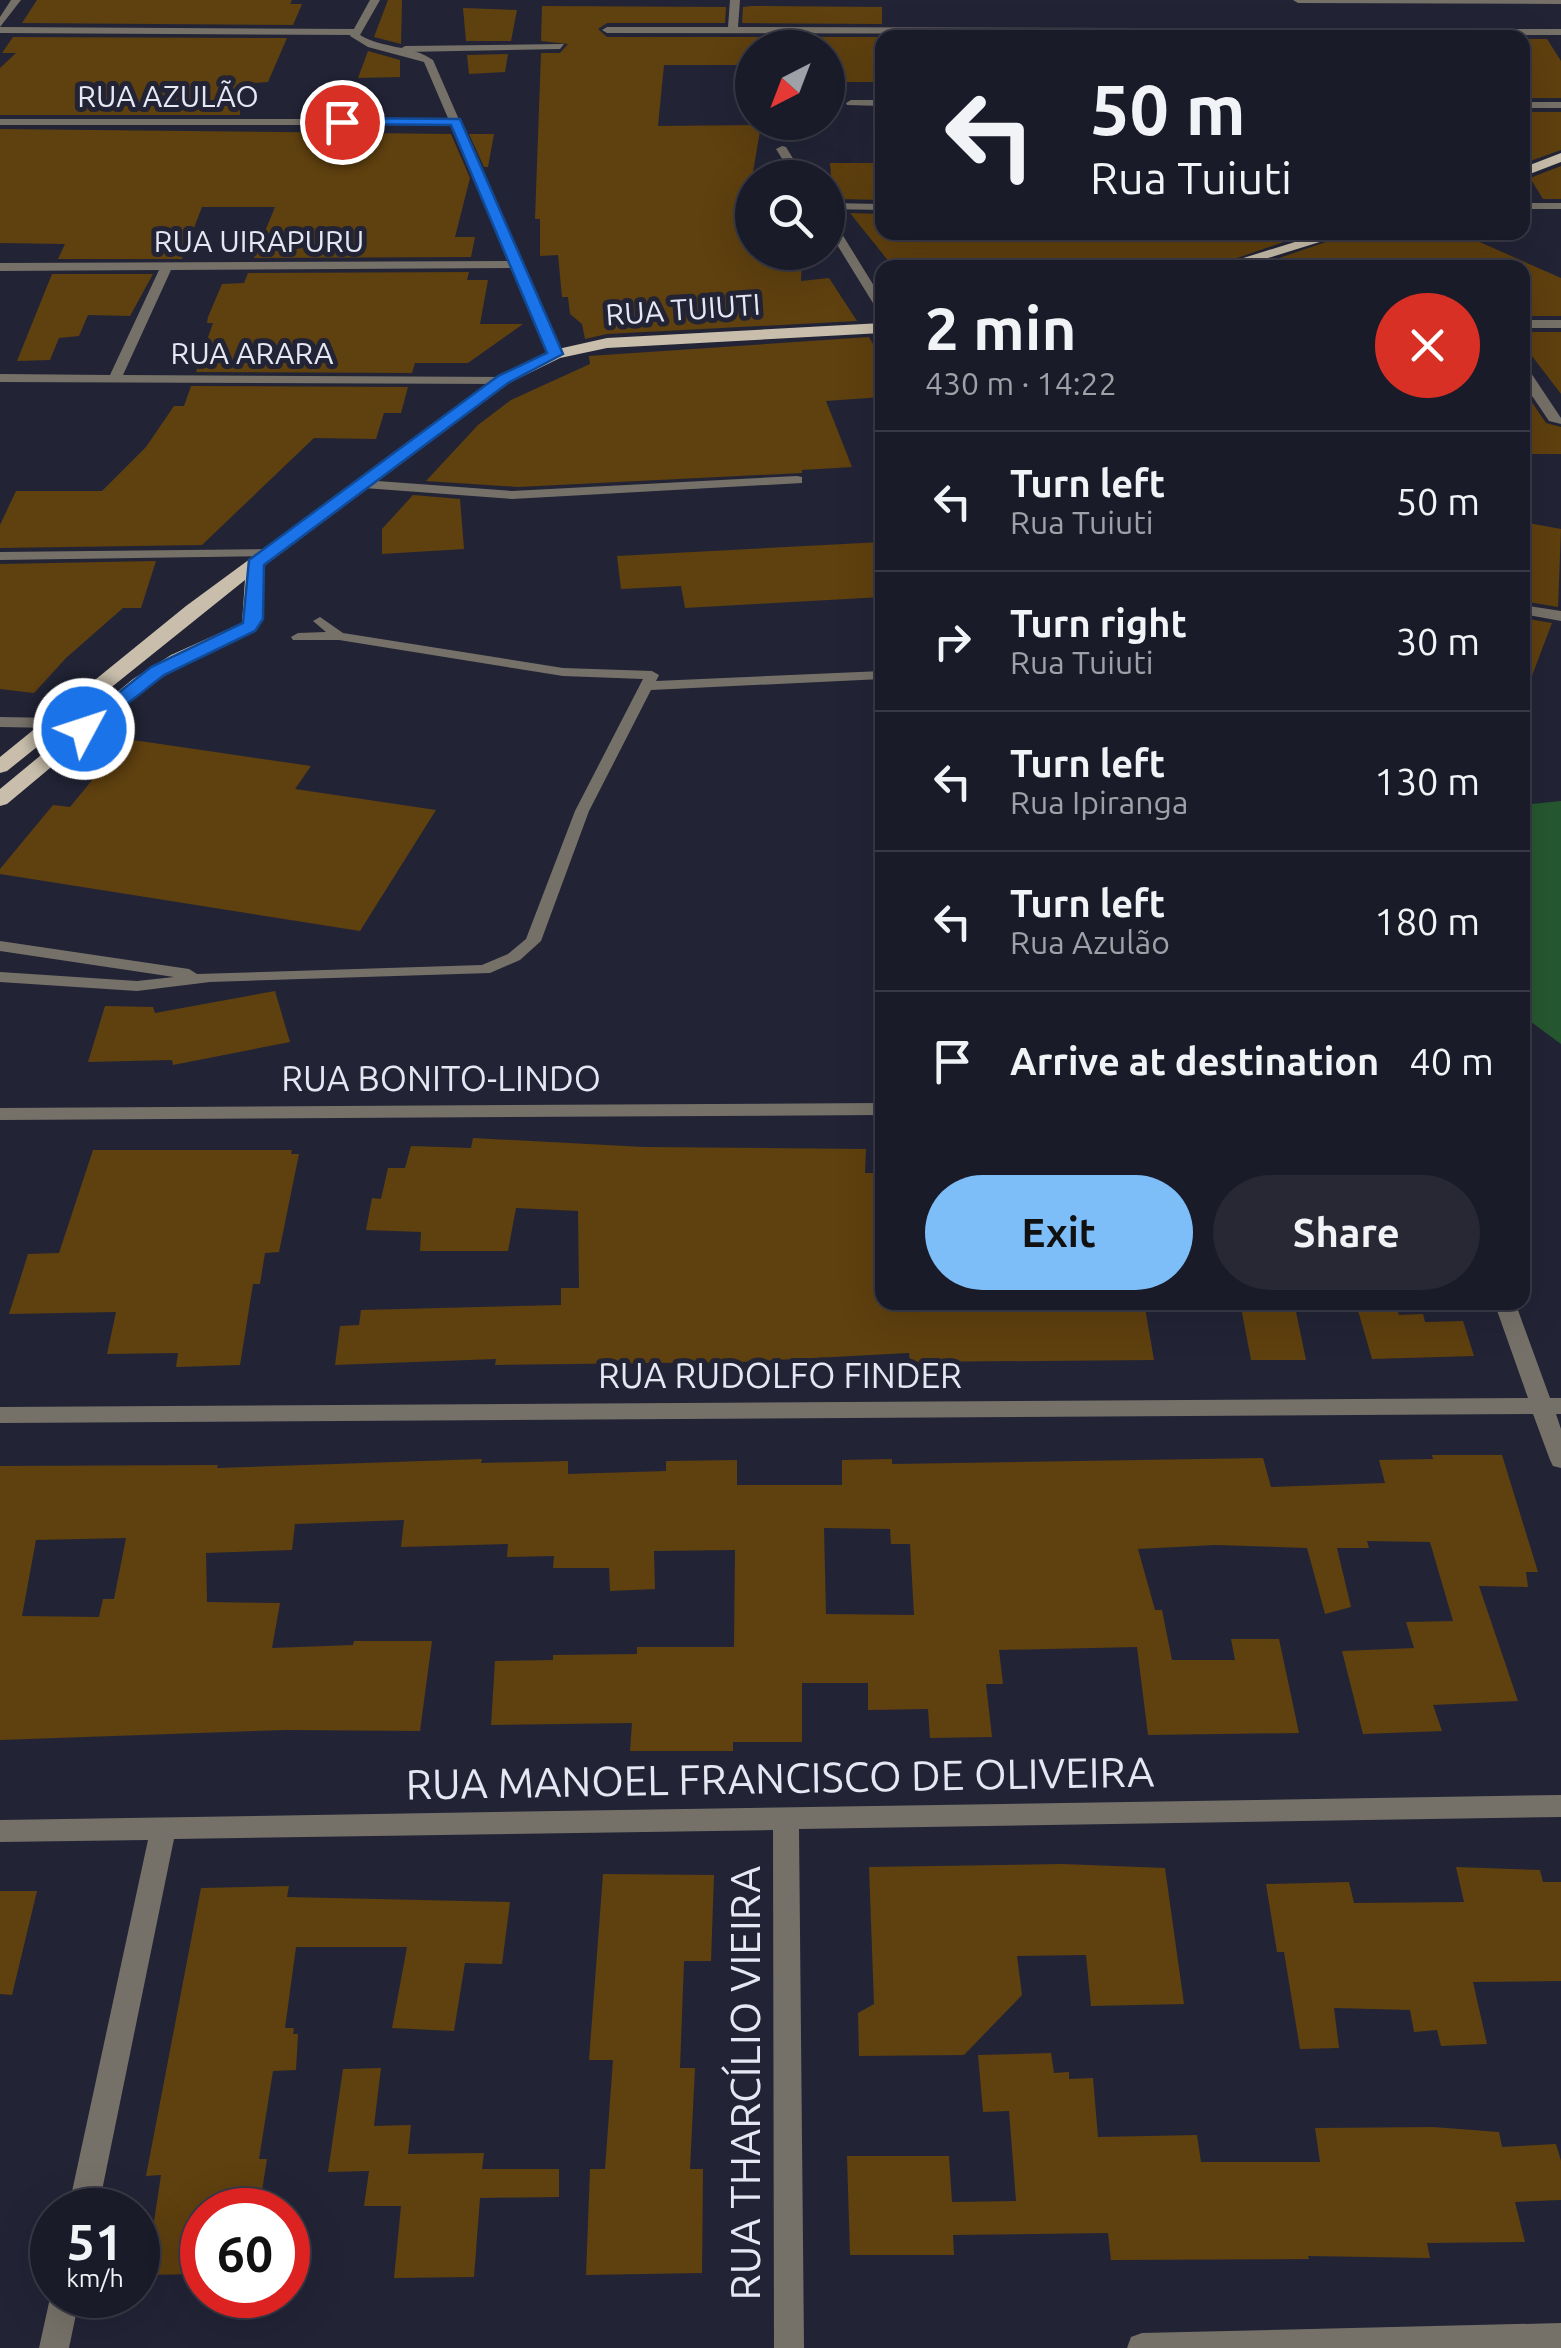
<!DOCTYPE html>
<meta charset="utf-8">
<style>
:root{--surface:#1a1b28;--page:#272834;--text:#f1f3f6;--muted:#9fa1a8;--line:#383945;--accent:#7dbef9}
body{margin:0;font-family:Ubuntu,sans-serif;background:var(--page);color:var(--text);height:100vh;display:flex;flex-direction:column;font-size:38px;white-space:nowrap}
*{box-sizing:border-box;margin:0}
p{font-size:32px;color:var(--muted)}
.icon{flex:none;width:55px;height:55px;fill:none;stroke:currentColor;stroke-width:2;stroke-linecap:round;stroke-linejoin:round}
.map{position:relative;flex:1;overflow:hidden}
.drawer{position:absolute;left:875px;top:260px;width:655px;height:1050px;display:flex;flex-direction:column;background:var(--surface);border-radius:20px;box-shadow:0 10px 40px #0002,0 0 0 2px var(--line)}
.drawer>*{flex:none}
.top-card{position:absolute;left:875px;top:30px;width:655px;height:210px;border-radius:20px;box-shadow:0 10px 40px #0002,0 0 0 2px var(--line);background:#1a1b28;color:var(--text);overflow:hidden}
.needle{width:65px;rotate:222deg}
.fabs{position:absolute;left:735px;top:30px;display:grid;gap:20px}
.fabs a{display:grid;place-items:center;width:110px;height:110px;border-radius:50%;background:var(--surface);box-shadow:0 10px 40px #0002,0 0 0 2px var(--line);font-size:50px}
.speed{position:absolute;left:30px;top:2188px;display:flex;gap:20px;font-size:50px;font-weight:700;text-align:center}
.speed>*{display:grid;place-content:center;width:130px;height:130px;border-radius:50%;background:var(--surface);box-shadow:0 10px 40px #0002,0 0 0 2px var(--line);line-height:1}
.speed small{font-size:25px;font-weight:400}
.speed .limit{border:15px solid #d22;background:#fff;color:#111}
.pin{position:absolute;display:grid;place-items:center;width:85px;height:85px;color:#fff;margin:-42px;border:5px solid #fff;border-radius:50%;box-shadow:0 2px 10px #0007}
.me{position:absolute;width:110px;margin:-55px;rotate:50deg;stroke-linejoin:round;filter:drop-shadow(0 0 8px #0008)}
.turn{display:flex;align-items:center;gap:35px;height:210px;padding:0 50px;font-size:45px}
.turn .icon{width:130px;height:130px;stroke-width:2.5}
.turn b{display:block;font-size:70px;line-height:85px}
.round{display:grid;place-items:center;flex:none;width:105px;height:105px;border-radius:52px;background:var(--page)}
.headline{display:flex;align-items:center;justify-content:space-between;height:170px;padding:0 50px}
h1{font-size:60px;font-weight:700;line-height:75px}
.button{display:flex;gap:20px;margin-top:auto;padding:20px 50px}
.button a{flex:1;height:115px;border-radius:60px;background:var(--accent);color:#111;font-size:40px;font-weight:700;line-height:115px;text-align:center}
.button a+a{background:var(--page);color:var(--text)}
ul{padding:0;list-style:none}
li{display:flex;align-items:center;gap:30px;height:140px;padding:0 50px;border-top:2px solid var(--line)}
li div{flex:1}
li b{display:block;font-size:38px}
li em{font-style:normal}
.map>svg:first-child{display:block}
.green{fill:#265830}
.building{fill:#5f400f;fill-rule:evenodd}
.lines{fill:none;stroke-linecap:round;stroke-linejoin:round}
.service{fill:#767168;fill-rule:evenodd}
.minor{fill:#767168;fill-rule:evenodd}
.tertiary{fill:#767168;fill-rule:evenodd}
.primary{fill:#c8beab;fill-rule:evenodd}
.route{fill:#1a73e8;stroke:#114b97;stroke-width:2.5}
.labels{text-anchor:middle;stroke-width:10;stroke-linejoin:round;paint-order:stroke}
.far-street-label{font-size:30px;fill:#e5e7f3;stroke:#222436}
.street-label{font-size:35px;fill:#e5e7f3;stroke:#222436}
.near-street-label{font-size:42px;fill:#e5e7f3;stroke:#222436}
</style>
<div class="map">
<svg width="1561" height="2348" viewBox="0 0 1561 2348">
<rect width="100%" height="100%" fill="#222436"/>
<path class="green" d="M1561,801v243l-38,-28 -1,-211z"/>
<path class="building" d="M37,0h255l-2,4h12l-9,21 -271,-2z
M388,0h14l-1,44 -27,-7z
M542,6l184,1 -1,16h-118l-9,6 9,8h275v45h-54v-34h-76v17h-88l-6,61 103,-1 -9,53v74h50l-1,29 28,-3 28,43 -250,13 -22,5 -3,-15 -12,-10 -2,-17h-6l-4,-42 -18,1v-37h-5l6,-166h19l8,-9 -27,-3z
M752,6l130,1v17l-140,-1 1,-16z
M463,8l54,2 -6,31h-45z
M13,37l274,1 -19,44 -29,2 1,31h-240v-47l16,-15h-14z
M1522,39h25l14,22v37h-39z
M368,51l32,9v17l-42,1z
M508,54l-3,18 -36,2 -2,-19z
M1522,112h39v38l-39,14z
M0,129l451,5 19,44 -15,59h20l-4,20 -217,1 21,-51h-73l-20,52h-124l7,-15 -65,-1z
M469,134h25l-6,33h-4z
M830,163h43l1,13h8v24l-44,-1 -6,-8z
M1561,166v33h-18l-13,-21z
M850,213l32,1v18h431l-105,36h-314z
M1355,232h102l104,46v38h-39v-48h-272z
M469,272l-2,8h21l-8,44h43l-55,39h-53l-3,10 -216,-1 17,-49h-6l1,-6 14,-33 22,-1 4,-10z
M52,274h101l-23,42 -42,-1 -9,21 -20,2 -9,22 -33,1z
M1522,332h39v62l-39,-51z
M869,337l4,7h9v53l-56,4 26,66 -50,3v3l-284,14 -92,-6 52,-56 33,-25 79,-36 -1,-8z
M191,386l217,1 -7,26h-17l-8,26 -62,-1 -112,107 -202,3v-23l16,-34h86l44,-44 28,-41h10z
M1522,398h7l17,25 15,4v27h-39z
M413,495l47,4 4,50 -82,5v-25z
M1522,522l39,7 -3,78 -36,-6z
M882,542v55l-197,11 -4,-22 -60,3 -4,-33z
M156,561l-15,47h-18l-57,50 -32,35 -34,-4v-125z
M1522,618l30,5 -27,71 -3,-1z
M126,739l185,27 -16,23 141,21 -76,121 -360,-57v-5l53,-64 17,2z
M275,991l15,51 -117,23 -1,-5 -84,2 17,-56 48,1 2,6z
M473,1138l171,9 222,2 -1,24h17v129h262l10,58 -244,2 -1,-9 -169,9 -245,3 1,-6 -161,6 5,-39 19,-1 2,-15 200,-5v-17h18l-1,-77 -62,-3 -8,43h-88l1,-19 -55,-2 6,-32 9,1 7,-31h17l6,-22 60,2z
M93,1150h199l-1,4h8l-20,98 -14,1 -5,31h-7l-13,81 -64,2 2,-14 -71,1 9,-42 -107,2 19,-60 31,-1z
M1240,1302h54l12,58h-55z
M1396,1306l3,9 24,-1 2,8 38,-1 11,35 -102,3 -15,-52z
M1432,1455h70l36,117h-12l2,15 -49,-1 39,115 -85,4 9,26 -79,3 -21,-83 72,-3 -8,-26 47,-1 -23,-79 -63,-1 2,7h-32l14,59 -26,7 -18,-66 -92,-3 -77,4 17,61h7l10,50h63l-4,-21h48l20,94 -151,2 -11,-88 -138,3 4,34h-17l6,53 -62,1 -2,-29 -60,1v-27h-66v59h-69v9h-103l2,-28 -141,2 4,-64 58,-1v-5l84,-1v-7h97l1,-97 -81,1 1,38 -45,2 -1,-23h-56l1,-12 -47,1 1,-13 -107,3 3,-27 -109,4 -3,26 -86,3 1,49 73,1 -8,45 81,-3 1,-4h78l-12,90 -134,-1 -286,10v-274l218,-1 -1,3 265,-9 -1,4 87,-2v13l98,-3v-10l71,-1v25h105v-25l50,-1v5l371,-6 8,29 114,-4 -6,-23 54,-1zM824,1528l66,1 1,15h19l4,71 -88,-1zM126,1538l-12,61h-11l-4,18 -77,-1 14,-76z
M1062,1864l103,4 19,136 -93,2 -5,-51 -69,1 5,39 -58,60 -105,1 -1,-43 16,-9 -5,-137z
M1456,1867l84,3 3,12h18v99l-88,1 14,62 -46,2 -4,-16 -23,2 -4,-22 -76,-2 5,40 -39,1 -16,-97h-7l-11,-68 83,-2 5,21 110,-1z
M603,1874l111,1 -3,86h-27l-4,107h15l-5,101h13l-1,104 -116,2 4,-106h15l8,-109h-24z
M289,1886l-2,11 223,5 -8,62 -37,-1 -11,68 -62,-3 15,-81h-111l-11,81h9l-1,6h5l-2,36 -23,1 -14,88h8l-8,51h-57v51h-5l-3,13 -48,1 15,-100 -15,1 55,-288z
M0,1891h37l-25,104 -12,-1z
M1051,2053l3,20 15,-1v7l24,-1 5,59 99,-2 4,27h119l-5,-34 118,-1 66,5 3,15 54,-3 5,17v39l-46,2 10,40 -98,1 3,15 -122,-2 1,3 -198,1 -3,-27 -155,2 1,20h-104l-3,-99h102l3,46 64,-1 -7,-90 -26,1 -5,-57z
M381,2068l-7,58 37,-1 -3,29 76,-1 -2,16h77v28l-79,1 -6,79 -80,1 7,-72h-37l5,-35 -41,1 15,-103z"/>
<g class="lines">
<path class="service" d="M320,617l23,16 220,35 89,3 7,4 -3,6 226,-10v8l-231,11 -62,121 -48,130 -21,19 -30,13 -280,9 -73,9 -137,-9v-10l137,9 37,-4 -174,-26v-10l189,28 8,5 285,-9 26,-11 18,-15 49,-128 68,-132 -80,-3 -224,-36h-46l-2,-3 7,-4 28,-1 -13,-11z"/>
<path class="minor" d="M11,0h10l-21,27v-10z
M730,0h10l-2,27 823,2v6l-954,-2 -5,-3 5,-3h121z
M1293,0h268v4l-263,-1z
M0,27l356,2 5,3 -5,3 -356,-2z
M564,44l-4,5 -155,3 -5,-3 5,-3z
M851,100h31v6l-35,-1 -1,-2z
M1522,102h39v6h-39z
M0,119h456l5,3 -5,3h-456z
M782,146l4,1 19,31h-11l-18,-29z
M828,203l54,1v6l-54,-1z
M1522,203h39v6h-39z
M828,218l6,3 48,78v13l-6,-4 -48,-78z
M517,261l6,4 -2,3 -350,2 -48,105 385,2 2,3 -7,4 -503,-2v-8l110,1 49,-105 -159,1v-8z
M1522,320h39v8h-39z
M1522,366l5,1 34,51v6l-12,-3 -27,-40z
M797,476l5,1v6l-290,16 -148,-11 -7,-4 7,-4 148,11z
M271,549l5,1v6l-276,4v-8z
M1522,605l39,6v10l-39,-7z
M882,1103v12l-882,5v-12z
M1494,1302h21l35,96h11v16h-5l5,15v39l-8,-2 -3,-6 -17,-46 -1533,9v-16l1528,-9z
M1561,1795v22l-762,12 5,519h-30l-1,-518 -599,9 -76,371h-30l80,-370 -148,2v-22z
M52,2289v6h28l-11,53h-30z
M1561,2323v25h-434l4,-11 11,-4z"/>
<path class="tertiary" d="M370,0h10l-20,35c23,14 52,10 73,25l128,294 -1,3 -11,-3 -125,-292 -56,-15 -18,-11z
M0,717l55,1 8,5 -8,5 -55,-1z"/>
<path class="primary" d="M1561,153v9l-39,15v-9z
M1327,232h25l-116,36h-25z
M882,323v10l-275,15 -47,10 -51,25 -245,183 -1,53 -7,12 -71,32 -38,24 -140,117 -7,2v-17l133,-110 38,-24 71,-32 3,-43 -238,191 -7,2v-16l186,-151 311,-229 52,-26 58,-13z"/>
</g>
<path class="route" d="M342,118l118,1 103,235 -55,29 -244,182 -1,54 -8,12 -91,44 -74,58h-12v-8l73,-58 92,-44 6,-63 249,-184 49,-23 -96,-228 -114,-1z"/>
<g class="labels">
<g class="far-street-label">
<text x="168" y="107">RUA AZULÃO</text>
<text x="259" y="252">RUA UIRAPURU</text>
<text transform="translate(683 310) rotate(-4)" y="10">RUA TUIUTI</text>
<text x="252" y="364">RUA ARARA</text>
</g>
<g class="street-label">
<text x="441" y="1091">RUA BONITO-LINDO</text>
<text x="780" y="1388">RUA RUDOLFO FINDER</text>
</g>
<g class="near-street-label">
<text transform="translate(780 1778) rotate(-1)" y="15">RUA MANOEL FRANCISCO DE OLIVEIRA</text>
<text transform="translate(745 2083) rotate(-90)" y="15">RUA THARCÍLIO VIEIRA</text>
</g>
</g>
</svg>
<div class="fabs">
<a><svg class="needle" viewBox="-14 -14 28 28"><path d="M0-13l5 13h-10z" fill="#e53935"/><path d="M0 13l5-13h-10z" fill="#9fa1a8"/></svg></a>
<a><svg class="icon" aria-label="search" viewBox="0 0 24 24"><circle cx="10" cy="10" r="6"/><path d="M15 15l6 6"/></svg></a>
</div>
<div class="speed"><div>51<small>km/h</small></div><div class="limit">60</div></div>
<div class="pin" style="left:342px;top:122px;background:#d93025"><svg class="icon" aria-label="arrive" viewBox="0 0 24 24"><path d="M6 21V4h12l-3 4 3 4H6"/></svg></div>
<svg class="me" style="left:84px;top:729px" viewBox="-20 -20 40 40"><circle r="17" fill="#1a73e8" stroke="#fff" stroke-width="3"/><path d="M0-11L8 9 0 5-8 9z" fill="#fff"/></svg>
<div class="top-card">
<div class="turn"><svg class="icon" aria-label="left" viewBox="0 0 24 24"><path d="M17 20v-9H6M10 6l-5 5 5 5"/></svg><div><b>50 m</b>Rua Tuiuti</div></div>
</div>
<section class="drawer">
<div class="headline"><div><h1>2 min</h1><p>430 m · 14:22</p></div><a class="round" style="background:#d93025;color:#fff"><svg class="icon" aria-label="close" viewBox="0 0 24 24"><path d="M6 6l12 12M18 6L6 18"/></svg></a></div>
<ul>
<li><svg class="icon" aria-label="left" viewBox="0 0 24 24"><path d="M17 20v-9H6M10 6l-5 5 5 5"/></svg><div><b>Turn left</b><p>Rua Tuiuti</p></div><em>50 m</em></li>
<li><svg class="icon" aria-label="right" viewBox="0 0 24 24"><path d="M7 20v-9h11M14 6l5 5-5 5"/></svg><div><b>Turn right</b><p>Rua Tuiuti</p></div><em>30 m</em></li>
<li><svg class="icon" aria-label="left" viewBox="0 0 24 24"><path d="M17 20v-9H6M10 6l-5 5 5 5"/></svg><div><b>Turn left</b><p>Rua Ipiranga</p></div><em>130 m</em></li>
<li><svg class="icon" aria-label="left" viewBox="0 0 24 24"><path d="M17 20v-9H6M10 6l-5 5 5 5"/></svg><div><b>Turn left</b><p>Rua Azulão</p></div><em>180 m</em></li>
<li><svg class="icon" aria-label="arrive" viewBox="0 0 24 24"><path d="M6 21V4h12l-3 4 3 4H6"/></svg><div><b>Arrive at destination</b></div><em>40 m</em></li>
</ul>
<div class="button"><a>Exit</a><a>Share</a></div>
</section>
</div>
